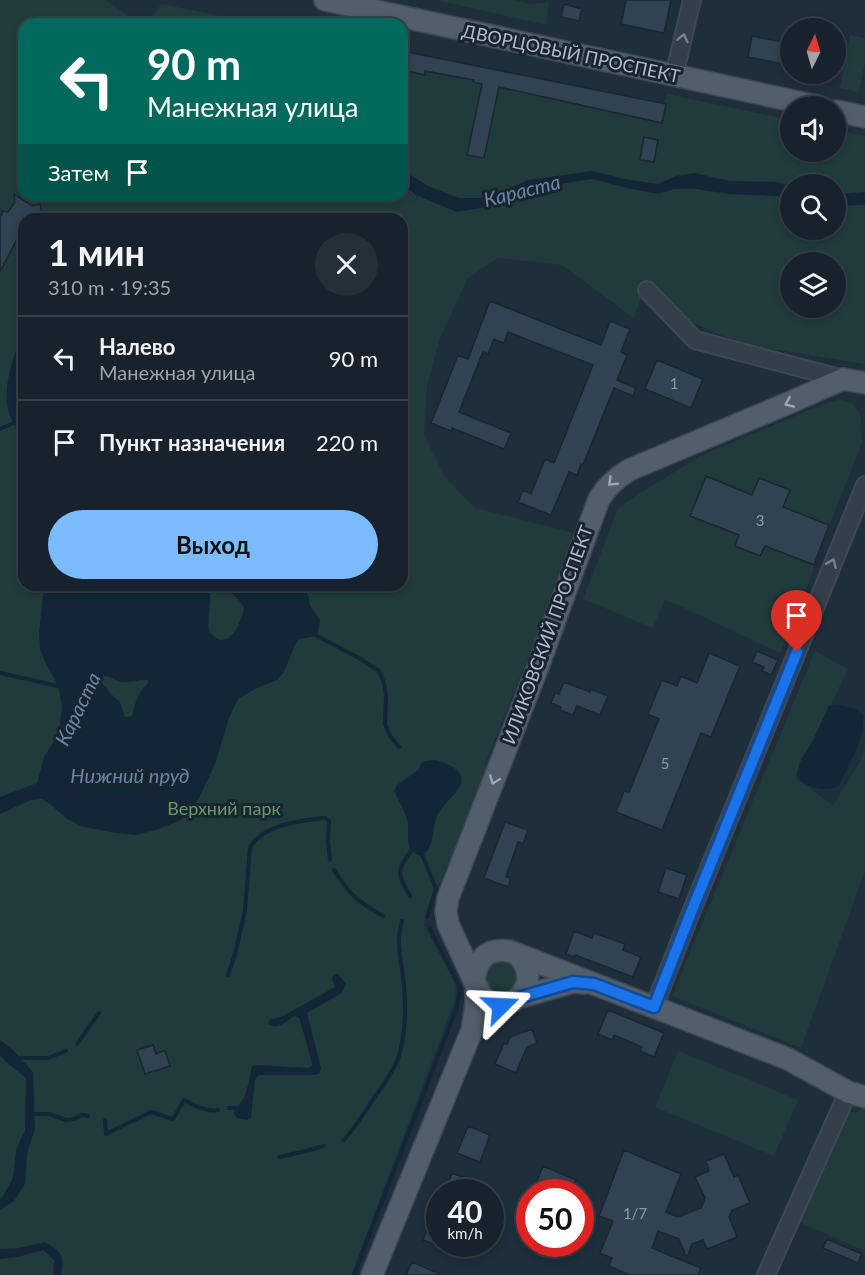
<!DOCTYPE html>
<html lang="ru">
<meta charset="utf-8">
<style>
:root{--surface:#17222c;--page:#242f38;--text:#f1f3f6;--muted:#9ea4a9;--line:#363f48;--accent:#7bbbff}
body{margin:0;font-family:Lato,sans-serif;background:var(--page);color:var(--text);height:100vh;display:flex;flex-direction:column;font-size:22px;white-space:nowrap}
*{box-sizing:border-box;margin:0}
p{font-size:20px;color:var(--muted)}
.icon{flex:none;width:33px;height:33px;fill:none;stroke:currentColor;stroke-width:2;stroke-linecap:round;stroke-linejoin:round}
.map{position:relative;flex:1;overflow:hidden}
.panel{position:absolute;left:18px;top:213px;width:390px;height:378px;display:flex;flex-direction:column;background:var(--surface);border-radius:18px;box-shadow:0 3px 9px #0003,0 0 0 2px var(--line)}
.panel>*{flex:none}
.top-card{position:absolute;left:18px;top:18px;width:390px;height:183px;border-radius:18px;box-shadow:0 3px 9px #0003,0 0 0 2px var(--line);background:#00695c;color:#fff;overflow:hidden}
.needle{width:39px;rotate:5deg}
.controls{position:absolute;left:780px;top:18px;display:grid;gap:12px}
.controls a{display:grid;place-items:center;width:66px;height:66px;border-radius:50%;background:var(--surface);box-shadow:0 3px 9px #0003,0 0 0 2px var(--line);font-size:30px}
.speed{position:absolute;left:426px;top:1179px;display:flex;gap:12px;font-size:30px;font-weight:700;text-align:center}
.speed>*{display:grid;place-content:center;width:78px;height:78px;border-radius:50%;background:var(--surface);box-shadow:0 3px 9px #0003,0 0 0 2px var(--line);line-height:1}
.speed small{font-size:15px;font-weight:400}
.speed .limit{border:9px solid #d22;background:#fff;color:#111}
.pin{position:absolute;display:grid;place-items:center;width:51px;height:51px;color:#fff;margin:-62px -26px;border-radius:50% 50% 50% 0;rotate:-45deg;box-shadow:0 0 6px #0007}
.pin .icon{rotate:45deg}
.me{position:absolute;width:66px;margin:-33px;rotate:69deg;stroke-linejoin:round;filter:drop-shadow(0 0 4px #0008)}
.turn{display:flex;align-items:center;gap:21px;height:126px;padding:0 30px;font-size:27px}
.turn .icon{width:78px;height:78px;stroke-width:2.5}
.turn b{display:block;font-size:42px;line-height:51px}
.then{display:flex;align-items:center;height:57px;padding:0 30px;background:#0003;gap:12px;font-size:22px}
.round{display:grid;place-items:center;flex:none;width:63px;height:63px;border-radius:32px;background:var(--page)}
.overview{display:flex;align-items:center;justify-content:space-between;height:102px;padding:0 30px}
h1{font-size:36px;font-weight:700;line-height:45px}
.button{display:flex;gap:12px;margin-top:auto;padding:12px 30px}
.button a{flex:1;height:69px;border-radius:36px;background:var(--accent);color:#111;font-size:24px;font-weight:700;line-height:69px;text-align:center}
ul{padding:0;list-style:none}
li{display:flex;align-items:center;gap:18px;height:84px;padding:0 30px;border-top:2px solid var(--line)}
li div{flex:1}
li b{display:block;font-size:22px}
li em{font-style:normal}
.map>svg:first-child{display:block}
.green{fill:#213b3c;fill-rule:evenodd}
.water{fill:#122638;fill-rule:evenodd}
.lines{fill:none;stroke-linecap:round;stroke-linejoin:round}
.stream{stroke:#122638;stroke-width:4}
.building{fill:#314252;stroke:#1b2631;stroke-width:1.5}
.minor-casing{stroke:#3d4854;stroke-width:20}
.major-casing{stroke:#3d4854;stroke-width:24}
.minor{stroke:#333f4b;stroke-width:16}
.major{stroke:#515e6b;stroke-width:21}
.oneway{stroke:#77838f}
.oneway2{stroke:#9ba8b5}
.route-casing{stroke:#114b97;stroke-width:15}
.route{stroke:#1a73e8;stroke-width:10}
.labels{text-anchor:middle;stroke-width:6;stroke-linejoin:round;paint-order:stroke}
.number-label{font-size:15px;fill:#8d9aa8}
.street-label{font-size:18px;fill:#aebac7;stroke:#19242f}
.park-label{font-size:18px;fill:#639a6a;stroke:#19242f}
.water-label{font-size:20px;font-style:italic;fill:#6488a9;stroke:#19242f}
</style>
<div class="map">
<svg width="865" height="1275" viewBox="0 0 865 1275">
<rect width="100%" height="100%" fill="#1f2e3b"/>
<path class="green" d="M0,0h106l34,24h-116v171h378v-144l263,53 2,-10 123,26v32h46v-22l29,6v228l-100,-16 -37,-10 -37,-16 -25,-23 -19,-9 -6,7 -7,21 -72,-53 -64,-7 -30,20 -28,60 -13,48 -3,49 21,42 30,31 99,25 -28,80 -61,151 3,2 -31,87 -9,9 -6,18 -7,7 -10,34 -1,4 32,60 -2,18 -103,272h-351zM790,184h46v46h-46zM24,219h378v366h-378zM790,262h46v46h-46z
M437,0h76l19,4 17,-2 -3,23z
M161,4h1l98,20h-113z
M850,35l15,3v24l-6,30 -19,-4z
M841,399l10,4 7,7 3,9 1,23 -48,123 -1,7 -33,81 -115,-54 -12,29 -70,-29 35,-90 10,-8 72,-45 126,-53z
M815,651l33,18 -53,109 38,27 28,-45 4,-14v125l-64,177 -129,-52z
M503,956l18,14 -5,22 -23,3 -10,-12 1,-15z
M678,1051l120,49 -24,56 -119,-49z
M862,1109h3v142l-66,-29 50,-111 6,2z"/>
<path class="water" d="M402,168l2,3 24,15 31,12h29l40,-18 64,-9 37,9 29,4 18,-8 18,-3 36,8 47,1 13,4v13l-14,-3 -47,-2 -33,-5h-22l-16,5 -31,-6 -35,-9 -63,10 -43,18 -29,5 -39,-16 -6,10 5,-10 -15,-12z
M865,192v13l-29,1v-12z
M24,330v111c-5,-8 -10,-16 -14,-25 -10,-27 4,-60 14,-86z
M44,585h262l4,20 10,15 -3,16 -18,3 -4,6 -11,27 -7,8 -20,8 -19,11 -9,19 -14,46 -16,34 -18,22 -25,10 -21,5 -26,-3 -28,-6 -14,-7 -17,-15 -8,-5 -11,1 -31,14v-17l37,-14 7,-26 15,-24 3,-27 -4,-20 -12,-22 -6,-15 -1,-16zM218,587c11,2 21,11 26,21 -2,10 -10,33 -23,32 -5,-1 -9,-6 -12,-9 -2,-13 2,-25 1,-38l3,-4zM103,676c8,0 12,5 19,6 9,1 18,-3 26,-2v3c-10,8 -13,21 -16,33l-7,1 -5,-15 -9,-8 -4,-6 -6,-6 -1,-3z
M838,705l19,4 6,6c2,27 -14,47 -24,71 -11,5 -26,4 -36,-4 -2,-1 -5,-7 -6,-9l3,-11 13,-22 16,-34z
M435,760c13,3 30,10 26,25 -7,11 -18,20 -24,31 -6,13 -1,32 -16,40 -5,-2 -9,-3 -11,-8 -4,-8 -1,-17 -2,-25 -3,-12 -9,-22 -14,-32l3,-6 21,-15 3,-7 4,-2z
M336,974h2l8,10 -4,9 -35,20 14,55 -2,6 -7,1h-53l-4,5 -4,38 -4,2 -10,-2 -3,-4 1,-6c12,-7 14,-29 17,-42l6,-1 50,3 4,-2v-3l-12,-43 -2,-3 -4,-1c-9,6 -15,14 -26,8l2,-5 11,-2 54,-30 -3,-7v-3z
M0,1040l12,9 21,23 2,56 -8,26 -2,30 -11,17 -14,9v-12l3,-2 10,-18 3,-28 9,-20 1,-52 -19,-15 -7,-8z
M45,1242c17,11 20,12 16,33h-8l1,-15 -11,-10 -25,7 -18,2v-10l19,-1z"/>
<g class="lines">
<path class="stream" d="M0,429l14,-6
M317,636l42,22 20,13 5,12 2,13 -1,28 5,12 9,11
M0,673l58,13
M422,854l14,35 -9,28
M334,870c15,24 24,32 49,46
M410,896c-12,-22 -15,-24 1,-45
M228,975l7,-21 10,-43 5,-64c13,-22 51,-27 75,-29l4,3 -1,19 2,20
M77,1044l22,-31
M20,1058h28l18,-7
M229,1108h6
M34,1114h15l17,6 8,-1 8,-4 6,1
M105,1120l1,14 45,-22 22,7 11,-19c11,6 22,12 34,10
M343,1140h1c11,-13 21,-28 30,-42 9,-12 18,-25 24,-39 8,-24 8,-50 6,-74 -2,-21 -9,-43 -2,-64
M279,1157l23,-5 22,-6
M354,1275l103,-268 3,-18 -5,-11 -25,-49"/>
</g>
<path class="building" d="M626,0h45l-7,33 -43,-9z
M564,4l18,5 -3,12 -18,-4z
M752,36l35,7 -4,21 -35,-7z
M836,41l9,1 -5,26h-4z
M402,51l264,53 -4,19 -163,-36 -15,71 -17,-3 15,-71 -9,-2 1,-2 -49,-9v4l-23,-5z
M644,137l14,3 -4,22 -14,-2z
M14,194l18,12 8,-2 2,9 -8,2 -3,4h-7v12h-3l-21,41v-57h2v-4l6,1 7,-10z
M490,301l111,44 9,-24 20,8 -9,23 6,3 -10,25 19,8 -3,8 -19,-8 -31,77 -2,-1 -4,11 -8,-3 -18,43 -33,-13 5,-12 8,4 14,-35 9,4 39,-98 -85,-33 -4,11 -10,-4 -6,15 -5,-2 -24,60 52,21 -7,16 -52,-21 -1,3 -20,-8 27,-68 10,4z
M657,360l46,19 -12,29 -46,-19z
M706,476l46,19 7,-17 31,12 -7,17 46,18 -15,40 -49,-19 -5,10 -25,-10 4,-11 -49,-19z
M757,651l21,9 -7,15 -9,-4 2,-4 -12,-5z
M709,653l31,13 -29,71 -10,-4 -39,97 -46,-18 8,-21 5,1 30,-73 -11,-5 14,-34 15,6 4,-10 16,7z
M564,682l26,10 1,-3 17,7 -8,19 -23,-9 -4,9 -13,-5 1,-3 -10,-4 4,-10 4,1z
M505,822l23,8 -5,14 -5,-2 -12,35 5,1 -3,9 -24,-9z
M666,868l21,7 -8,24 -21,-7z
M574,931l18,7 2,-5 31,11 -2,6 18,7 -8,20 -58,-22 -1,2 -8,-3z
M608,1010l56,23 -10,24 -14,-6 2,-4 -28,-12 -2,5 -14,-6z
M532,1029l5,14 -10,4 -11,26 -21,-9 9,-21 3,1 3,-7z
M153,1045l3,9 9,-4 5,16 -25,8 -8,-24z
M468,1126l22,9 -10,27 -23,-9z
M624,1150l57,24 -15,38 12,5 23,-9 4,-10 -10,-21 14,-6 -3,-10 18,-7 10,23 4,-2 12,28 -18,7 -3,7 8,20 -30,12 -4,-9 -11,4 -5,14 -8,-19 -21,-8 -6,17 49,20 -3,7h-68l-21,-9 3,-8 -12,-5 13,-32 -14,-5z
M543,1166l33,14 -5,12h-18l-18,-6z
M452,1173l23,9 -5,10h-26z
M432,1217l8,3v26l-17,-6z
M827,1239l35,15 -4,9 -35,-15z
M412,1262l30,13h-36z"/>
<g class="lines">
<g class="minor-casing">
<path id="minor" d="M674,76l18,-76
M647,290l48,50 148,39
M654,1007l36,-92 175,-430
M766,1275l82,-183"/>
</g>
<g class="major-casing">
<path id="major" d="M325,0l492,106
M836,111l29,6
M474,981c3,-22 12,-33 35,-30l279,108 60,33 17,5
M476,985c2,3 4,9 7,12 24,22 63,-11 35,-42
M518,998l55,-16 12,1
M372,1275l100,-245 4,-26v-19l-28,-61 -2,-13 2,-13 91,-234 60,-165c8,-13 17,-21 30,-29l162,-68 52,-23 22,4"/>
</g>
<use href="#minor" class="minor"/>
<use href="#major" class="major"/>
</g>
<defs><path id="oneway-chevron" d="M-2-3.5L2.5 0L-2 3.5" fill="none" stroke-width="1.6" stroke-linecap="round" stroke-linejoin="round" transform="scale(1.5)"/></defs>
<g class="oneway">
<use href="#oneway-chevron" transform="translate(683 38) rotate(-78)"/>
<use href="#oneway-chevron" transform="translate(832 563) rotate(-68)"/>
</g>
<g class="oneway2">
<use href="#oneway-chevron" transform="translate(789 403) rotate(157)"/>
<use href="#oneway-chevron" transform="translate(612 482) rotate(136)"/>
<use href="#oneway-chevron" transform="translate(494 780) rotate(111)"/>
</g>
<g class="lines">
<g class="route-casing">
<path id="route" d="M501,1006l17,-8 55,-16 21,2 60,23 36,-92 107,-263"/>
</g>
<use href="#route" class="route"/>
</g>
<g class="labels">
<g class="number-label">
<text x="674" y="389">1</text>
<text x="760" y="526">3</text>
<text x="665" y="769">5</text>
<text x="635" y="1219">1/7</text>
</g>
<g class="street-label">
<text transform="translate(571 54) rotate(12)" y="6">ДВОРЦОВЫЙ ПРОСПЕКТ</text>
<text transform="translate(548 635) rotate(-70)" y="6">ИЛИКОВСКИЙ ПРОСПЕКТ</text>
</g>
<g class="park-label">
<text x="224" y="815">Верхний парк</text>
</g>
<g class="water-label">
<text transform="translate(522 191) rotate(-14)" y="7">Караста</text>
<text transform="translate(78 709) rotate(-64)" y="7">Караста</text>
<text x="130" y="783">Нижний пруд</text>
</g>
</g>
</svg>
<div class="controls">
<a><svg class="needle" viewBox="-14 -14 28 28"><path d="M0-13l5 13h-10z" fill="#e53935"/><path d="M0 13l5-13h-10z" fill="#9ea4a9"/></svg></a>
<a><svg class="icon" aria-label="sound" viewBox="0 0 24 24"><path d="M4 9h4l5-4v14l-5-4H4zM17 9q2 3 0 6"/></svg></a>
<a><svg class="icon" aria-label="search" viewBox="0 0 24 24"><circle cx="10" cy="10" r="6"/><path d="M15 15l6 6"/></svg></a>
<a><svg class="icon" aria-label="layers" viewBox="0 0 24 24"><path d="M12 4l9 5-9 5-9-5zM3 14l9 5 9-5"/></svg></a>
</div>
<div class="speed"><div>40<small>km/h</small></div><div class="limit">50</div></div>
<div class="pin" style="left:797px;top:652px;background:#d93025"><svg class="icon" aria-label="arrive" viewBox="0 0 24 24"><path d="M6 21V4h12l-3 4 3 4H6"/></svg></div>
<svg class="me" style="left:501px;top:1006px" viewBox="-20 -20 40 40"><path d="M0-17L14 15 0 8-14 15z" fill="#1a73e8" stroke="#fff" stroke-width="4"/></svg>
<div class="top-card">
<div class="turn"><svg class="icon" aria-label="left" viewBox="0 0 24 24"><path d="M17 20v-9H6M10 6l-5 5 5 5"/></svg><div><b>90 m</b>Манежная улица</div></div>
<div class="then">Затем<svg class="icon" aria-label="arrive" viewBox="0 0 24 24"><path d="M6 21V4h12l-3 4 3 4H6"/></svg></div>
</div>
<section class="panel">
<div class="overview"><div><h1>1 мин</h1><p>310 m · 19:35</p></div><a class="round"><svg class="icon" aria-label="close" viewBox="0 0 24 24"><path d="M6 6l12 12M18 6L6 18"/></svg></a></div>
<ul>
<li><svg class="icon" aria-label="left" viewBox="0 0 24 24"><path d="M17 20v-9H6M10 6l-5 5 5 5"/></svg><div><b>Налево</b><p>Манежная улица</p></div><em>90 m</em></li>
<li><svg class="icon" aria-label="arrive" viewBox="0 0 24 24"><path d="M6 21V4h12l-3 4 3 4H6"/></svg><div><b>Пункт назначения</b></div><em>220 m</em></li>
</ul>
<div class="button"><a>Выход</a></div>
</section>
</div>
